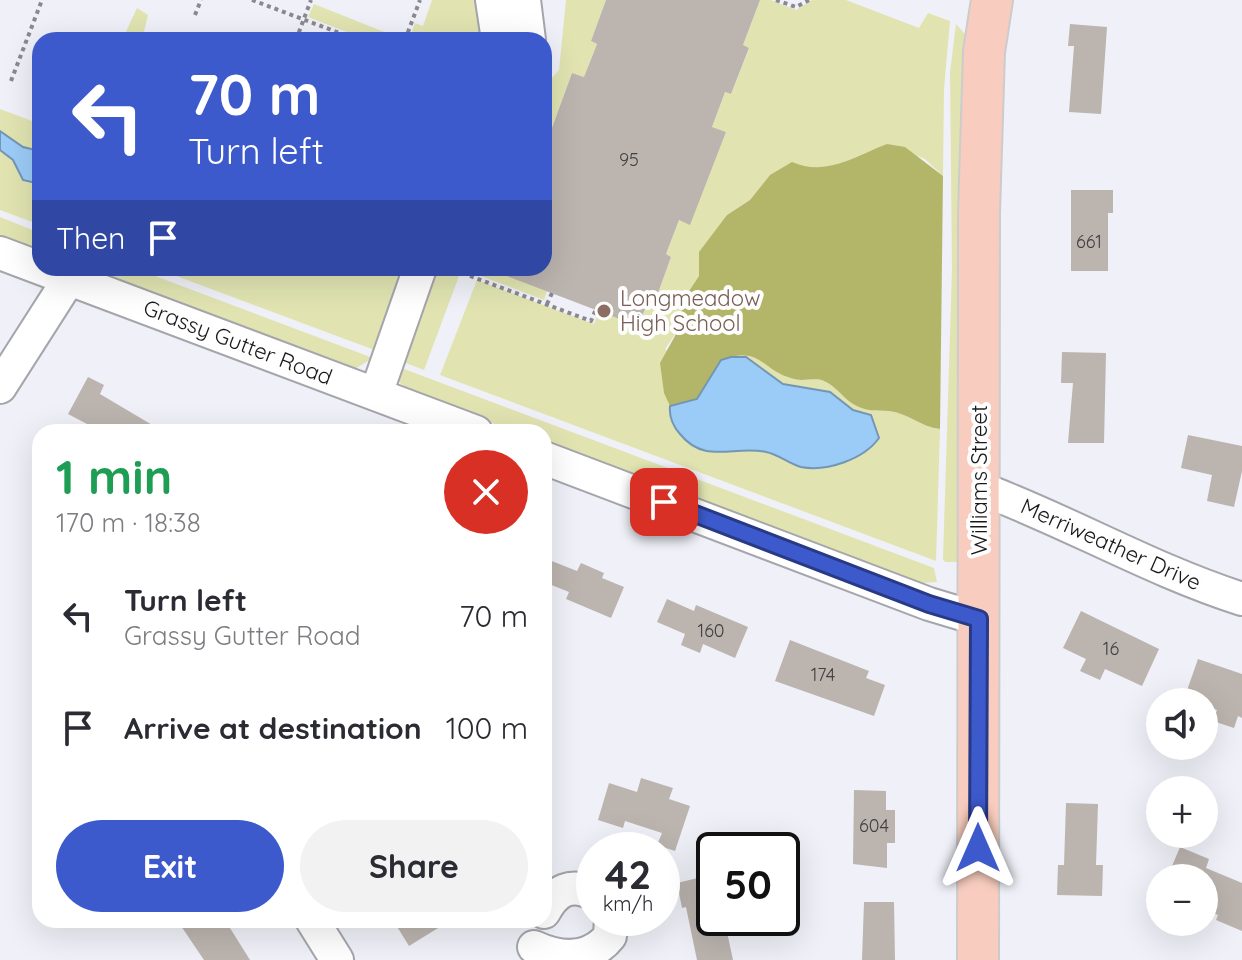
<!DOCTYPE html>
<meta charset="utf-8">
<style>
:root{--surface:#fff;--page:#f2f2f3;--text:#2b2b33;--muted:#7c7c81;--accent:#3d5acc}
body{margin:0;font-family:Quicksand,sans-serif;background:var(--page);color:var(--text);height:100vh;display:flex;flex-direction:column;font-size:30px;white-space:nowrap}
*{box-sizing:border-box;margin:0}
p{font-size:26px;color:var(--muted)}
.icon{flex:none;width:44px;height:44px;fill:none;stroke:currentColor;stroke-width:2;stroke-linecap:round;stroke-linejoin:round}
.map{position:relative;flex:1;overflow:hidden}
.sheet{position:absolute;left:32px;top:424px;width:520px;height:504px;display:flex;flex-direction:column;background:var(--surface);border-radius:24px;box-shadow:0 8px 32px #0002}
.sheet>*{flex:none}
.banner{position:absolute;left:32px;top:32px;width:520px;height:244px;border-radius:24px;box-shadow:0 8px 32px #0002;background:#3d5acc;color:#fff;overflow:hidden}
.fabs{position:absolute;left:1146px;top:688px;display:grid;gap:16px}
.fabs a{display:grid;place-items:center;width:72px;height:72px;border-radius:50%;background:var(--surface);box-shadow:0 8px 32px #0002;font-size:40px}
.speed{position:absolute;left:576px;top:832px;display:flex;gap:16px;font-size:40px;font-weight:700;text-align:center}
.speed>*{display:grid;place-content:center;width:104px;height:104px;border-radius:50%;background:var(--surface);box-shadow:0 8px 32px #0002;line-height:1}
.speed small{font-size:20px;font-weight:400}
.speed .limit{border:4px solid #111;border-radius:12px;background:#fff;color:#111}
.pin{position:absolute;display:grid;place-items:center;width:68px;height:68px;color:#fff;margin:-34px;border-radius:16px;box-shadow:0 4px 12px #0006}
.me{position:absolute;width:88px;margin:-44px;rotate:0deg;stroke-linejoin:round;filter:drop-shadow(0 0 6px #0008)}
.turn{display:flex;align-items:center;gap:28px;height:168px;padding:0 24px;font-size:36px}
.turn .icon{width:104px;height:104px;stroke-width:2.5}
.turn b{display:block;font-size:56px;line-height:68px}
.then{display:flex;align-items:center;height:76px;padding:0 24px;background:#0003;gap:16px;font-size:30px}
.round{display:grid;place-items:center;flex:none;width:84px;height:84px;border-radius:42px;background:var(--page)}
.summary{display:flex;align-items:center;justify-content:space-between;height:136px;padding:0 24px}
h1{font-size:48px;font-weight:700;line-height:60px;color:#1e9e55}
.action{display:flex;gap:16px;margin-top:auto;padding:16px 24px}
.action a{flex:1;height:92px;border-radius:48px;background:var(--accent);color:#fff;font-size:32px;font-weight:700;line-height:92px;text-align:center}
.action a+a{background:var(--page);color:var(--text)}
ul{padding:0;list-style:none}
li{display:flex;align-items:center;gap:24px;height:112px;padding:0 24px}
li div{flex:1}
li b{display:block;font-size:30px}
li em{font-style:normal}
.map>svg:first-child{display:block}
.green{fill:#e1e4b1}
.forest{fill:#b3b669}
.water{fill:#9bccf7;stroke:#7496b5;stroke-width:2}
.building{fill:#bbb4af}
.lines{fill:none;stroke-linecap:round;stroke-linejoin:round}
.minor-casing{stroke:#a5a5ac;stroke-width:36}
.major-casing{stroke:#cccccd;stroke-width:44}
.path{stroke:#89898f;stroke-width:4;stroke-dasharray:4 4;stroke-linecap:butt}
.minor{stroke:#fff;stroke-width:32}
.major{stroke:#f8ccbe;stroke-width:40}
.route-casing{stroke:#283a85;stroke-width:20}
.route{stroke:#3d5acc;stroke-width:14}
.education-dot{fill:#8d6e63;stroke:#fefefe;stroke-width:3}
.labels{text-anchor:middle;stroke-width:8;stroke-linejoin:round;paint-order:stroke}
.number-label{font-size:18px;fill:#413f40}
.education-label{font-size:22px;fill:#785e54;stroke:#fefefe;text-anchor:start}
.street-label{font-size:22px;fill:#18181b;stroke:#fefefe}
</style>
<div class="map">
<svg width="1242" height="960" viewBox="0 0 1242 960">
<rect width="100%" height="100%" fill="#f0f0f8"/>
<path class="green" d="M432,0h49l7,40h-79l6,-17 8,3z
M566,0h40l-15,41 6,3 -13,33 -12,-4 -28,77v-63l15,-17z
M760,0h11l25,10 16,-10h34l73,28 9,-15 22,8 -6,68 -1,87 -18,-17 -38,-15 -57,24 -60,7 -20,25 -23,15 -28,61 -14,21 -11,39 -9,13 45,34 11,-23c42,-15 39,11 73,19 10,3 20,-2 30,2 12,5 18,16 29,23 13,8 22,5 36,7 19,2 32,16 51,18l-4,132 -496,-186 37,-95 117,44 5,-13 40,14 9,-23 6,1 17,-46 -5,-3 13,-34 11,4 36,-92 -14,-5 13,-35 6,2 18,-45 -6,-4z
M314,4l88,35 -35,1 -59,-23z
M137,8l11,7 -6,25h-20z
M956,24l9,10 2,12 -7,117 1,394 -1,5h-15l-2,-3 9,-290 -2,-197z
M0,109l40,15v101l-40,-15z
M0,217l40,16v20l-40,-15z
M80,268h54l239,90 -18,11 -8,-1z
M155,268h253l-31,83z
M433,268h29l-38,102 -26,-10z
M480,268h33l-3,8 37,15 -3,9 -66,-25z
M396,366l538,202 3,14 -15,1 -378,-141v-10h-27l-105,-39 -14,-12z"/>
<path class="forest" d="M887,144l18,3 38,29 -3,253c-19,-2 -32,-16 -51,-18 -14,-1 -23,1 -36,-7 -11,-7 -17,-18 -29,-23 -10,-4 -20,1 -30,-2 -34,-8 -31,-34 -73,-19l-24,39 -27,7 -6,-13 -4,-30 15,-27 10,-39 14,-21v-24l28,-37 23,-15 20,-25 22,-13c34,15 63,-6 95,-18z"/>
<path class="water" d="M0,131l23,16 17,4v33l-17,-4 -10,-20 -13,-10z
M731,357h15l37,27 47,8 23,18 18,5 8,23c-15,21 -52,34 -78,29 -12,-3 -23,-13 -35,-15 -32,-7 -61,13 -86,-18 -7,-8 -11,-18 -10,-28l27,-7 24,-39z"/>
<path class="building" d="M606,0h154l-17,45 6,3 -18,46 -6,-2 -13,35 14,5 -36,93 -11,-5 -13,34 5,3 -17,47 -6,-2 -10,24 -147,-56 53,-2v-81l5,-15 -5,-2v-20l28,-77 12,4 13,-33 -6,-3z
M1070,24l37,3 -6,87 -32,-2 5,-66h-6z
M1071,190h42v23h-5v58h-37z
M1062,352l44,1 -2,90h-36l5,-60h-12z
M88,377l16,8 -4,9 64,38h-81l4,-8 -19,-10z
M1188,435l54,11v25l-8,36 -27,-6 5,-26 -31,-7z
M544,558l33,13 4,-8 23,10 -2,5 22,9 -13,31 -45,-19 3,-7 -25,-10z
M667,599l27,12 2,-6 52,22 -13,31 -32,-14 -3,9 -19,-8 4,-11 -28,-12z
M1081,611l78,38 -17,37 -37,-17 -5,11 -20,-9 6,-12 -23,-11z
M790,640l79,31 -3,7 19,7 -11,31 -99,-35z
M1198,659l44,15v44l-4,-2 -4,12 -21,-7 4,-11 -13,-4v-4l-20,-3z
M641,778l32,10 -4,11 21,7 -15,45 -18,-6 5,-12 -37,-12 -2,7 -25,-8 11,-37 28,9z
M854,790l32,1v19h9v33h-8v25l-34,-4z
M1066,803l32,1 -2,61h7l-1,31 -45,-1 1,-30h6z
M1180,847l29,12 -3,9 36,15v48l-26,-11 2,-5 -14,-5v-38l-2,6h-35z
M710,875l4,43h10l9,42h-36l-11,-53 -4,1 -5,-25z
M864,902h30l1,58h-33z
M177,920h48l25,40h-46z
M393,920h58l-42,26z"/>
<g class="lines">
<g class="minor-casing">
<path id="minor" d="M492,0l6,40
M524,0l5,40
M0,253l476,179
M0,387l69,-108
M376,394l44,-126
M544,458l385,146 50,15
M979,488c89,33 172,82 263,111
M544,912c12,-22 27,-30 50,-18
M312,920l25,40
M534,947c28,13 57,13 76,-11l1,-18"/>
</g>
<g class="major-casing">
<path id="major" d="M978,960l1,-747 5,-161 8,-52"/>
</g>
<path class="path" d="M252,0l106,40
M776,0l20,7 13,-7
M195,15l6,-15
M296,40l15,-40
M405,40l15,-40
M11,81l31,-81
M470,276l121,45 5,-12
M547,304l5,-11"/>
<use href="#minor" class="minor"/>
<use href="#major" class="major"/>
</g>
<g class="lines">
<g class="route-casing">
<path id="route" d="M664,502l265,102 50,15 -1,229"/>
</g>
<use href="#route" class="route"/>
</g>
<circle class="education-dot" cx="604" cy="311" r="8"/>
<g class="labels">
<g class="number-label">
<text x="629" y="166">95</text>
<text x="1089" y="248">661</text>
<text x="711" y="637">160</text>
<text x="1111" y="655">16</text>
<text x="823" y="681">174</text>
<text x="874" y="832">604</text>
</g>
<g class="education-label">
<text x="620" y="306">Longmeadow<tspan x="620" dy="25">High School</tspan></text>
</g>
<g class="street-label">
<text transform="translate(238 342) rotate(21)" y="8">Grassy Gutter Road</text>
<text transform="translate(979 480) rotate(-90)" y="8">Williams Street</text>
<text transform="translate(1111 544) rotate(24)" y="8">Merriweather Drive</text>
</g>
</g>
</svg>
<div class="fabs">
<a><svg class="icon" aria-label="sound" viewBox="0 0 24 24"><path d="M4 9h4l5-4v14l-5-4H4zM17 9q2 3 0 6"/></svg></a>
<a>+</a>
<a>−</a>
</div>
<div class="speed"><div>42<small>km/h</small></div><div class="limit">50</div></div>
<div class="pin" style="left:664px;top:502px;background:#d93025"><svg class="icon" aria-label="arrive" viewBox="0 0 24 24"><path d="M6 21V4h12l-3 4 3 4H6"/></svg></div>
<svg class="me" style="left:978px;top:848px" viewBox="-20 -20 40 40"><path d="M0-17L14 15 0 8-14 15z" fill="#3d5acc" stroke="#fff" stroke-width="4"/></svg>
<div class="banner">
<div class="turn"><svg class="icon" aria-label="left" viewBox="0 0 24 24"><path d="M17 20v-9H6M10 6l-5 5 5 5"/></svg><div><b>70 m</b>Turn left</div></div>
<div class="then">Then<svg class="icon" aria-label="arrive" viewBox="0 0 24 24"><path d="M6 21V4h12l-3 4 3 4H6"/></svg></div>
</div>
<section class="sheet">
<div class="summary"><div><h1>1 min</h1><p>170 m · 18:38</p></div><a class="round" style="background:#d93025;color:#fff"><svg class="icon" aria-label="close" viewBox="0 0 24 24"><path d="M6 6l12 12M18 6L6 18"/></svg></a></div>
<ul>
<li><svg class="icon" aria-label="left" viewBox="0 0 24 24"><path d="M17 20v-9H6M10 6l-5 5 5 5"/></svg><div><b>Turn left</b><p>Grassy Gutter Road</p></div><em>70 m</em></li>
<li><svg class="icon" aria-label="arrive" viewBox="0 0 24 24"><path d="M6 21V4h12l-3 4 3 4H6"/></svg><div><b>Arrive at destination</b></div><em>100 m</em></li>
</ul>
<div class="action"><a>Exit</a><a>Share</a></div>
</section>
</div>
